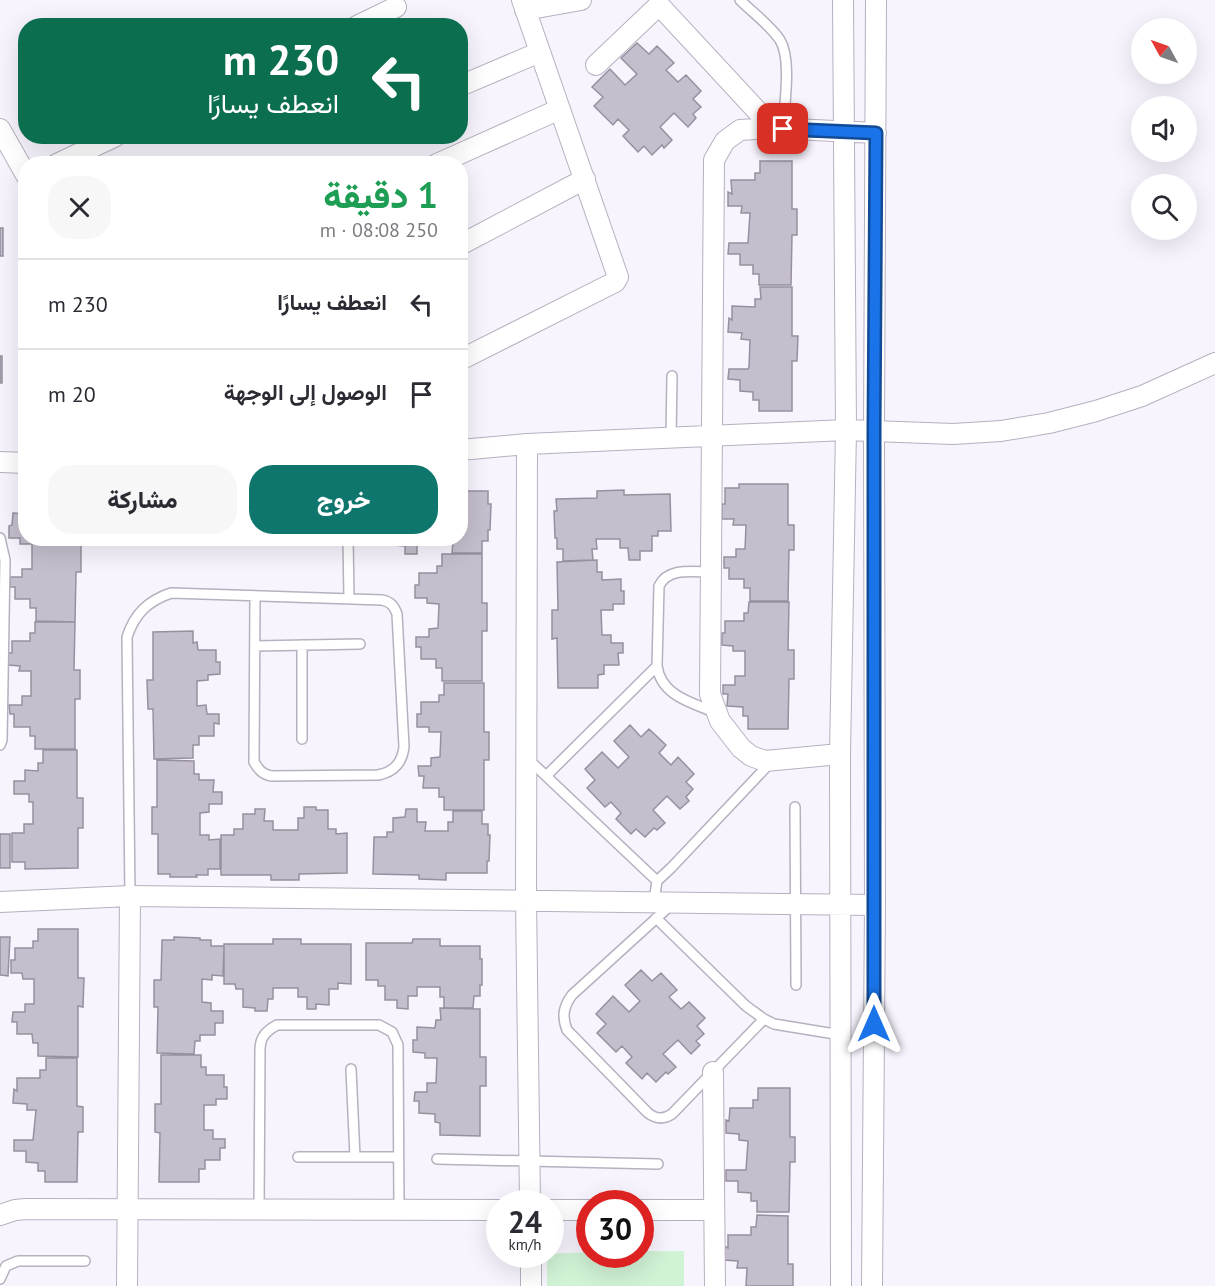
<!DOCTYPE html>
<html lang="ar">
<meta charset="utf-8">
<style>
:root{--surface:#fff;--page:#f7f7f7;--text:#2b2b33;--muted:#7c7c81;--line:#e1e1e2;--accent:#0f766e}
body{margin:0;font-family:"PT Sans",Vazirmatn,sans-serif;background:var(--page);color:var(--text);direction:rtl;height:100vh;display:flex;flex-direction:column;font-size:22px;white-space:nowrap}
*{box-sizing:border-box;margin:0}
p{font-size:20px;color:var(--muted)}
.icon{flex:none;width:33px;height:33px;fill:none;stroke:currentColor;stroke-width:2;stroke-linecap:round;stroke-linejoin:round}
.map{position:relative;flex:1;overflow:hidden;direction:ltr}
.side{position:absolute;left:18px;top:156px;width:450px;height:390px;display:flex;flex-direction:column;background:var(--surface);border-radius:24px;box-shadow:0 6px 24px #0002;direction:rtl}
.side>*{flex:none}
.banner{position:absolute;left:18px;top:18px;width:450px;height:126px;border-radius:24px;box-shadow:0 6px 24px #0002;direction:rtl;background:#0b6e4f;color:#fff;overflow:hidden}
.needle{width:39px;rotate:310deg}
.fabs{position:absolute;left:1131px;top:18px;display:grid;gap:12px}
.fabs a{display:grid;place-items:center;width:66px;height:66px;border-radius:50%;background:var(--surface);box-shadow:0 6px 24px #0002;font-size:30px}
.speed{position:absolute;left:486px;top:1190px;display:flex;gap:12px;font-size:30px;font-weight:700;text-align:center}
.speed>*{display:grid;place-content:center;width:78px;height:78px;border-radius:50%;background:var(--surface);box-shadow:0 6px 24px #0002;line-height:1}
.speed small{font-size:15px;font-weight:400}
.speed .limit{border:9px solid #d22;background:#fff;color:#111}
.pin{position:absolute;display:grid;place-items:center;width:51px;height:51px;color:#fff;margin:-26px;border-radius:12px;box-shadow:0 3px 9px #0006}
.me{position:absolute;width:66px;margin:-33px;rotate:0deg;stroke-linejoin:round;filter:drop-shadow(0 0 4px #0008)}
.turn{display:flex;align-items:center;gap:21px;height:126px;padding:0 30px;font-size:27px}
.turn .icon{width:78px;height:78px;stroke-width:2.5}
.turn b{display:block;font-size:42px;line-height:51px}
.round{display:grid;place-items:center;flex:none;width:63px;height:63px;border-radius:24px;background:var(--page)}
.headline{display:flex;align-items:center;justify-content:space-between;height:102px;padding:0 30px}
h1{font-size:36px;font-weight:800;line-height:45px;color:#1e9e55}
.cta{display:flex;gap:12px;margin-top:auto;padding:12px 30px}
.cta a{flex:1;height:69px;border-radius:24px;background:var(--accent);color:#fff;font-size:24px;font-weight:800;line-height:69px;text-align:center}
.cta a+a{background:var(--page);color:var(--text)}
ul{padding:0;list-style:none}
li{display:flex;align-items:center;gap:18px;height:90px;padding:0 30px;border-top:2px solid var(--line)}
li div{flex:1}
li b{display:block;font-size:22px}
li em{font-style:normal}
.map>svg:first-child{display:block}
.green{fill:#d0f2d5}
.building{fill:#c5becd;stroke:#97909f;stroke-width:1.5}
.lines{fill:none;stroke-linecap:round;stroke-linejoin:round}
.lane-casing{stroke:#b7b0bf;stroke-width:12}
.street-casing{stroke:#b7b0bf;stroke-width:22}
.lane{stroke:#fff;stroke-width:9}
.street{stroke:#fff;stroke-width:20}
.route-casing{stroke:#114b97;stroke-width:15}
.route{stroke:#1a73e8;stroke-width:10}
</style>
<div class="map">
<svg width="1215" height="1286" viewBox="0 0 1215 1286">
<rect width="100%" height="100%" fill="#f8f4fe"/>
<path class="green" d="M641,1251h43v35h-137v-32l42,-2 1,2h50z"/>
<path class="building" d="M637,43l12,11 8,-8 17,17 -8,7 12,12 8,-7 15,16 -8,8 8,8 -8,7 3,4 -8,9 -14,-14 -14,14 12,13 -8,8 -2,-3 -10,10 -8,-9 -6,6 -15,-16 6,-6 -11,-11 -5,6 -19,-19 9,-9 -11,-10 18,-18 15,16 12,-11 -16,-16z
M760,161h32v48h5v26h-5l-1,50h-32v-11h-6v-9h-13v-11h-12l1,-11h19l2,-30h-9l1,-7h-14v-14l4,2 -1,-14h24v-7h5z
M0,228h3v28h-3z
M760,287h32v49h6l-1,25h-5v50h-33v-11h-6v-8l-13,-1v-11l-12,-1 1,-10h19l1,-2 1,-27 -9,-1 1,-6 -14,-1 1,-14 3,2v-14l23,1v-8h6z
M0,356h2v27h-2z
M739,484h49v41h6v25h-5l-1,51h-38v-13h-6v-9h-15v-11h-5v-11h12v-8h9l1,-24h-13l1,-6h-12v-15h3v-16h14z
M624,490v5l46,-1 1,37h-13v5h-6v15h-12v9h-11l-1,-12h-8v-9h-24l1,10h-5l1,11 -30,1v-12h-6v-11h-2l-1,-27h3l-1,-12 41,-1v-7z
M460,491h28v13h3l-1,26h-2v11h-6v12h-30l1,-11h-5l1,-4h11z
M13,513l13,1v24h49v5h6v29h-5l-1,50 -39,-1v-13h-6v-9h-15v-12h-5v-10h12v-8h10v-25h-12v-6h-11v-12l3,-1z
M393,538h33l-1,4h-8v12h-12v-8l-12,-1z
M442,554h40v49h5v28h-5v50h-40v-13h-6v-9h-15v-12h-5v-10h13v-8l9,-1 1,-24 -12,-1v-5h-12v-13h4v-12h18v-7h5z
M597,560v12h5v8l19,-1v12h3v13h-11v6h-12l1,25h9v8h12v10h-5l1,12h-15v9l-6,1v13h-40l-1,-50 -5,1v-29h6l-1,-48z
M749,602h40l-1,48h6v29h-5l-1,50h-40v-13h-5v-9l-16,-1 1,-12h-5v-9h12v-9h10v-25h-12v-5l-11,-1v-12h3v-12h19v-8h4z
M35,622h40l-1,48h6v29h-5v50h-40v-13h-5v-9h-16v-13h-4l-1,-9h13v-9h9v-25h-12l1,-5 -12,-1v-12h4v-12h18v-8h5z
M193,631v12l4,-1 1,8h18v12h4v12l-12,1v5l-11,1v25l9,-1 1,9h12v10l-5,-1v13h-15v9h-6v13l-39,1 -1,-50h-5l-1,-29h6v-48z
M444,683h40v49h5v28h-5v50h-40v-13h-5v-9h-16l1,-12h-5l-1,-10h13v-8l9,-1 1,-25h-12v-5h-12v-13h4v-12h18v-7h5z
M630,725l11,12 8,-8 17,16 -7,8 12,12 7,-8 16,17 -8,8 7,7 -7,8 3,4 -9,8 -13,-13 -14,14 12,13 -8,7 -3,-2 -9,9 -9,-8 -5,5 -15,-15 5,-6 -10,-11 -6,5 -18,-19 8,-8 -10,-11 17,-17 16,16 11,-11 -15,-16z
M43,750h34v48h6v30h-5v40l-53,1v-7h-13v-29h12v-9h9v-22h-4v-8h-15v-13h11v-11l13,1v-8h5z
M157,760l37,1v13h5v6h15l-1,12h9v12h-13v8l-9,1v22h9v5l11,-1v30h-12v6h-12l1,2h-27v-3h-12v-40h-6v-27h5z
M304,807h12v3h12v19h8v5l11,-1v40l-48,1v6h-28v-5h-50v-40h13v-6h9v-15h12v-5h10l-1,12h9v9h25v-12h6z
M406,809h11v13h9l-1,9h23v-9h5v-11h29v13h6v11h2l-1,26h-2v12h-41v7l-27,-1v-4l-46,-1 1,-37h13v-5h6v-14l12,-1z
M0,834h10v34h-10z
M38,929h40v49h6l-1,29 -5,-1v51l-40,-1v-13h-5l-1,-9h-15v-12h-5l1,-10h12v-8h9v-25h-11l-1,-6h-11v-13h4v-12h18v-7h5z
M0,937h10l-2,39 -8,-1z
M174,937l26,1v2h11v6h13l-1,30 -11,-1v5l-10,-1v23l9,1v8h12v12h-8v12h-15v6h-5l-1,13 -37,-1 1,-46h-4v-27h7l1,-40h12z
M273,939h28v5h50v40l-13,-1v6h-9v16l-13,-1v5h-9v-12h-9v-9h-25v11h-5l-1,12h-12v-3l-12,-1v-18h-7l-1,-5h-11v-40h49z
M413,939h27v7h40v13h2v26h-2v11h-6l-1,12h-29v-11h-4v-10h-23v9h-9v13l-11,-1v-8h-12v-14h-7v-6h-12v-37h46z
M641,970l11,11 9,-8 16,17 -8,7 12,12 8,-7 16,16 -8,8 7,8 -8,7 4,4 -9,9 -13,-14 -15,14 13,13 -8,7 -2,-2 -10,10 -9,-9 -5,6 -16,-16 6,-6 -10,-11 -6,6 -19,-19 9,-9 -10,-10 17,-18 16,16 11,-11 -15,-16z
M440,1008l40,1v48h6v29h-6v50l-40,-1v-12l-5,-1v-8l-16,-1v-12h-5l1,-9h12v-9h9l1,-25h-12v-5l-12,-1v-12h4v-13l18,1 1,-8h5z
M161,1055h40v12h5v8h18v12h3v12h-11v6h-12v25h9v9h12v9h-5v12h-15v9h-6v13h-40l1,-49 -5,-1v-28h6z
M46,1058h31v48l6,1v25h-5l-1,50h-32v-11h-7v-8l-12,-1v-11h-12v-11h19l3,-30h-9v-6l-14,-1 1,-14 3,2v-13h23v-8h6z
M758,1088h32v49h5v25h-5l-1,50h-32v-11h-6v-8l-13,-1v-11h-12v-11h20l2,-29 -9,-1v-6l-13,-1v-13l3,1 1,-13h23v-8h5z
M757,1215l31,1v48h5v22h-47l1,-18h-10l1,-7 -14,-1v-14l4,2v-13h23v-8h5z"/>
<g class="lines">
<g class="lane-casing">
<path id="lane" d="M740,0c13,13 30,25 40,40 12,20 4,66 3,89
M671,437l1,-61
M0,538l5,22 -3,180 -2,5
M348,538l1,61
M711,572c-18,0 -43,-5 -52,14l-2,80c4,29 33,36 57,46
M302,645v94
M255,646l105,-2
M528,759l129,122
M546,776l111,-110
M795,807l1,178
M130,896l-3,-259c8,-24 21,-36 44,-44l211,7c9,2 12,6 15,14l7,133c-2,16 -10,25 -26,28l-107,1c-9,-2 -12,-6 -17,-14l1,-166
M654,901l3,-20 14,-13 101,-107
M672,904l-100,91c-9,12 -10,22 -5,35l81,83c8,6 15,7 24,1l92,-95
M656,918l90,88 18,13 10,5 67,11
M351,1069l4,88
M298,1157h100
M437,1159l221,5
M259,1209l1,-159c0,-13 6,-19 17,-25h102l13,7 6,13 1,164
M0,1279l6,-13 12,-5h67"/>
</g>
<g class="street-casing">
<path id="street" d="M525,10l56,-10
M357,26l39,-19
M596,65l63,-60 114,123
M460,86l80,-34
M0,129l26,46
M57,164l59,-28
M437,164l123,-55
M460,245l125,-66
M460,360l155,-78 3,-5 -96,-277
M527,444l-1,456 4,303
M460,450l67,-6 319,-14 107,4 48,-3 48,-8 47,-12 46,-15 73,-33
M0,462l26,1
M840,754l-75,7 -14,-5 -10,-8 -21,-27 -10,-27 4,-534 11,-19 15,-11 33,-2 103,5
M0,902l130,-6 745,9
M713,1072l2,214
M550,1210h40
M640,1210h74
M0,1215l15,-5 11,-1 474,1
M531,1254v32
M127,1286l3,-390
M841,1286l-1,-532 6,-324 -3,-430
M872,1286l3,-381 -1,-474 2,-431"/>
</g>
<use href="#lane" class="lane"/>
<use href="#street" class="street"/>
</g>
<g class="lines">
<g class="route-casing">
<path id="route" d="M783,129l93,4 -2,298v593"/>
</g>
<use href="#route" class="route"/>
</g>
</svg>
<div class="fabs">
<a><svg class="needle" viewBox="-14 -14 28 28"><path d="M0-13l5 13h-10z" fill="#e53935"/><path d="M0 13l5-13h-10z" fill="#7c7c81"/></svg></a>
<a><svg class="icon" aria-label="sound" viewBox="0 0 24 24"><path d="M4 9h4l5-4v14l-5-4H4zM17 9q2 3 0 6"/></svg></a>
<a><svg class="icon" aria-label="search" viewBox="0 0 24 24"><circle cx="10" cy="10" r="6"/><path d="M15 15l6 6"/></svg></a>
</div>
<div class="speed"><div>24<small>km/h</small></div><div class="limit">30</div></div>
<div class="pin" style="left:783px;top:129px;background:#d93025"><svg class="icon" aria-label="arrive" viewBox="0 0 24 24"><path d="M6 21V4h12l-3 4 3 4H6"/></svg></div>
<svg class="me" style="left:874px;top:1024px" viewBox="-20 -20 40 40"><path d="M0-17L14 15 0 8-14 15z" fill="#1a73e8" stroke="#fff" stroke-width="4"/></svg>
<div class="banner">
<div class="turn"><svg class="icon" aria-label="left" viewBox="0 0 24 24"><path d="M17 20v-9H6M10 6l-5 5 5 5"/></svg><div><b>230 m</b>انعطف يسارًا</div></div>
</div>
<section class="side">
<div class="headline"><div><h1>1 دقيقة</h1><p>250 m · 08:08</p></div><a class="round"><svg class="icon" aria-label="close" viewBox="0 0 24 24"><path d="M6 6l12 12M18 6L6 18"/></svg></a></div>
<ul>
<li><svg class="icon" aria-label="left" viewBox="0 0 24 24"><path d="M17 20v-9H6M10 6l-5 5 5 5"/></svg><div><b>انعطف يسارًا</b></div><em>230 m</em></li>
<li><svg class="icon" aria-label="arrive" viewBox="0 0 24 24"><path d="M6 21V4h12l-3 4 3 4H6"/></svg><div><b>الوصول إلى الوجهة</b></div><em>20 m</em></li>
</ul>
<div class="cta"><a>خروج</a><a>مشاركة</a></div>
</section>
</div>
